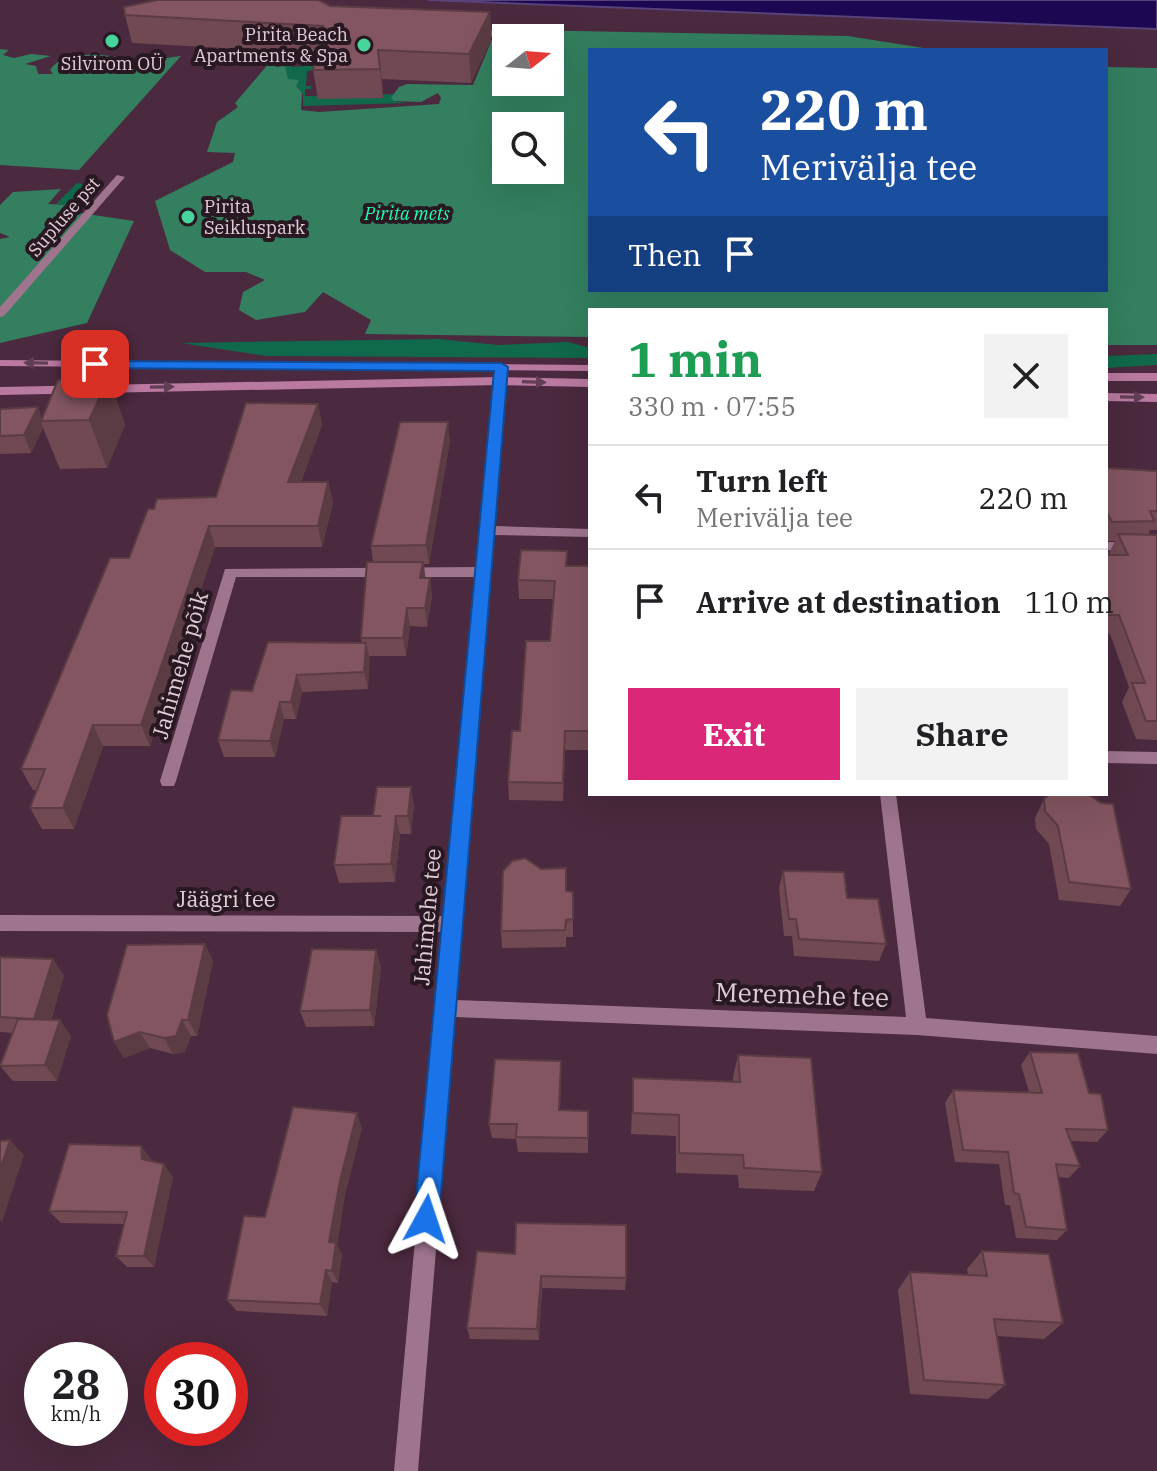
<!DOCTYPE html>
<meta charset="utf-8">
<style>
:root{--surface:#fff;--page:#f2f2f2;--text:#202124;--muted:#757577;--line:#e0e0e0;--accent:#db2777}
body{margin:0;font-family:"IBM Plex Serif",serif;background:var(--page);color:var(--text);height:100vh;display:flex;flex-direction:column;font-size:30px;white-space:nowrap}
*{box-sizing:border-box;margin:0}
p{font-size:26px;color:var(--muted)}
.icon{flex:none;width:44px;height:44px;fill:none;stroke:currentColor;stroke-width:2;stroke-linecap:round;stroke-linejoin:round}
.map{position:relative;flex:1;overflow:hidden}
.side{position:absolute;left:588px;top:308px;width:520px;height:488px;display:flex;flex-direction:column;background:var(--surface);border-radius:0px;box-shadow:0 8px 32px #0002}
.side>*{flex:none}
.guide{position:absolute;left:588px;top:48px;width:520px;height:244px;border-radius:0px;box-shadow:0 8px 32px #0002;background:#1a4fa0;color:#fff;overflow:hidden}
.needle{width:52px;rotate:73deg}
.controls{position:absolute;left:492px;top:24px;display:grid;gap:16px}
.controls a{display:grid;place-items:center;width:72px;height:72px;border-radius:0px;background:var(--surface);box-shadow:0 8px 32px #0002;font-size:40px}
.speed{position:absolute;left:24px;top:1342px;display:flex;gap:16px;font-size:40px;font-weight:700;text-align:center}
.speed>*{display:grid;place-content:center;width:104px;height:104px;border-radius:50%;background:var(--surface);box-shadow:0 8px 32px #0002;line-height:1}
.speed small{font-size:20px;font-weight:400}
.speed .limit{border:12px solid #d22;background:#fff;color:#111}
.pin{position:absolute;display:grid;place-items:center;width:68px;height:68px;color:#fff;margin:-34px;border-radius:16px;box-shadow:0 4px 12px #0006}
.me{position:absolute;width:88px;margin:-44px;rotate:5deg;stroke-linejoin:round;filter:drop-shadow(0 0 6px #0008)}
.turn{display:flex;align-items:center;gap:28px;height:168px;padding:0 40px;font-size:36px}
.turn .icon{width:104px;height:104px;stroke-width:2.5}
.turn b{display:block;font-size:56px;line-height:68px}
.then{display:flex;align-items:center;height:76px;padding:0 40px;background:#0003;gap:16px;font-size:30px}
.round{display:grid;place-items:center;flex:none;width:84px;height:84px;border-radius:0px;background:var(--page)}
.summary{display:flex;align-items:center;justify-content:space-between;height:136px;padding:0 40px}
h1{font-size:48px;font-weight:700;line-height:60px;color:#1e9e55}
.primary-button{display:flex;gap:16px;margin-top:auto;padding:16px 40px}
.primary-button a{flex:1;height:92px;border-radius:0px;background:var(--accent);color:#fff;font-size:32px;font-weight:700;line-height:92px;text-align:center}
.primary-button a+a{background:var(--page);color:var(--text)}
ul{padding:0;list-style:none}
li{display:flex;align-items:center;gap:24px;height:104px;padding:0 40px;border-top:2px solid var(--line)}
li div{flex:1}
li b{display:block;font-size:30px}
li em{font-style:normal}
.map>svg:first-child{display:block}
.green{fill:#0f694a}
.forest{fill:#337f60;fill-rule:evenodd}
.water{fill:#1b0752;stroke:#57427a;stroke-width:2}
.lines{fill:none;stroke-linecap:round;stroke-linejoin:round}
.minor{fill:#9e758d;fill-rule:evenodd}
.secondary{fill:#b979a0;fill-rule:evenodd}
.wall{fill:#704953}
.shaded-wall{fill:#5b3c43}
.building{fill:#825560;stroke:#5b3c43;stroke-width:2}
.oneway{fill:#623f54}
.route{fill:#1a73e8;stroke:#114b97;stroke-width:2}
.poi-dot{fill:#48d49d;stroke:#281821;stroke-width:3}
.labels{text-anchor:middle;stroke-width:8;stroke-linejoin:round;paint-order:stroke}
.far-poi-label{font-size:18px;fill:#e3ccd9;stroke:#281821;text-anchor:end}
.far-park-label{font-size:18px;font-style:italic;fill:#28fab3;stroke:#281821}
.far-street-label{font-size:18px;fill:#e3ccd9;stroke:#281821}
.street-label{font-size:22px;fill:#e3ccd9;stroke:#281821}
.near-street-label{font-size:26px;fill:#e3ccd9;stroke:#281821}
</style>
<div class="map">
<svg width="1157" height="1471" viewBox="0 0 1157 1471">
<rect width="100%" height="100%" fill="#4b293e"/>
<path class="green" d="M284,62l9,5 11,-1 -3,-4 14,3 2,5 -10,1 -1,15h5v3h-6v7l90,-2 -1,7 13,2 -104,3v-12l-16,-15 -2,-13 3,-1z
M77,183l12,2 4,9 -16,18 -11,-7 -10,-1z
M439,339l59,6 70,-3 22,6v10l-324,-2 -85,-13z
M1157,354v11l-51,3v-12z"/>
<path class="forest" d="M491,30l30,3v-3l327,6 88,14h-346v240h516v-223l51,1v277h-51v-35h-516v27l-225,-3 6,-14 -48,-28 -18,20 -49,8 -17,-10 4,-18 22,-12 -19,-8h-41l-35,-22 -15,-49 78,-39 2,-9 -28,-1 10,-30 21,-15 -3,-4 35,-41 6,5 9,-1 3,13 11,1 -3,6 6,7 -1,17 18,2 120,-8 2,-6 -3,-5 -17,9 -27,-1 -3,-3 8,-11 8,-3 66,1 20,-48 -13,-2zM506,38h44v44h-44zM506,126h44v44h-44z
M0,49l9,1 -6,5 11,3 17,-4 20,2 -26,8 11,2 2,8h15l-3,-4c16,-23 60,-14 85,-10l-17,6 7,5 11,-9 45,-6 -102,114 -79,-5z
M61,189l-13,15 18,1 7,7 61,9 -47,102 -87,20v-104l10,-2 -10,-4v-28l13,-13z"/>
<path class="water" d="M428,0h729v29z"/>
<g class="lines">
<path class="minor" d="M117,175l8,2 -121,139 -4,1v-10z
M501,364l6,3 -13,159 96,3v8l-97,-2 -37,465 450,17 -26,-223h16l30,224 231,18v18l-240,-19 -462,-18 -37,454h-24l49,-539 -443,-1v-16l445,1 31,-339h-240l-60,204 -2,5h-12l-2,-5 65,-212 252,-2 18,-200z
M1106,542l51,1v8l-51,-1z
M1106,751l51,1v12l-51,-1z"/>
<path class="secondary" d="M0,360l590,5v6l-590,-5z
M1106,373h51v8h-51z
M499,377l91,2v8l-91,-2 -499,10v-8z
M1106,393l51,1v8l-51,-1z"/>
</g>
<path class="wall" d="M330,6l160,6 1,28 -20,43 -89,-4 1,19 -65,1 -5,-29 4,-17 -185,-10 -7,-28z
M109,378l16,47 -18,43 -47,1 -17,-41 -12,25 -31,1v-45l42,9z
M318,404l4,21 -21,57h27l5,21 -11,44h-107l-65,199h-47l-29,83h-32l-12,-21 7,-18h-4l-12,-21 133,-260 62,-12z
M450,441l-21,123h-5l1,14h5l2,18 -5,31 -17,-1 -4,30h-37l-1,33 -66,3 -6,27h-12l-9,38h-51l-6,-17 34,-49 110,-48 -1,-5 12,-76 -2,-16z
M1106,468l51,3v59h-7l-2,5h9v205l-21,-1 -14,-37 7,-15 -19,-53h-4v-79h4l-1,-2 6,-12h-9z
M567,551v15h23v184h-25l-2,51 -54,-1 -1,-18 12,-51 30,-90 3,-42h-34l-1,-19z
M1044,799l87,90 -11,17 -61,-6 -10,-56 -13,-15 -1,-11z
M414,805l-3,29h-11l-5,48 -56,1 -5,-18 39,-49z
M783,871l64,27 39,46 -7,17 -85,-5 -2,-20h-8l-5,-48z
M566,891l7,1v45h-7v10l-64,1 -1,-17z
M205,944l8,17 -16,75h-6l-6,16 -12,2 -23,-6 -26,10 -10,-16z
M376,950l5,17 -7,59 -68,1 -6,-16z
M0,957l53,2 11,17 -13,44 20,16 -14,45h-44l-13,-15 12,-33 -12,-1z
M1030,1052l59,41 19,37 -11,12 -26,-1 9,25 -11,12 -11,-1 9,53 -10,10 -41,-2 -6,-33h-5l-6,-41 -44,-2 -10,-59 8,-13 76,2 -8,-27z
M738,1055l84,117 -8,19 -75,-3 -1,-13 -62,-2v-37l-45,-2 2,-56 100,4v-5z
M561,1076l-1,34 28,1v42l-70,-1 -2,-13 -24,-1 -3,-14z
M362,1128l-17,66 -8,51 5,10 -4,28 -6,-1 -5,34 -90,-5 -10,-11 38,-83z
M141,1146l10,15 22,16 -19,90h-27l-11,-11 8,-32 -63,-1 -12,-12z
M982,1251l81,72 -19,16 -47,-3 8,49 -17,14 -78,-5 -12,-104 12,-18 58,3 -1,-6z
M515,1254l111,24 -1,12 -83,-2 -3,52 -69,-1 -3,-11z"/>
<path class="shaded-wall" d="M490,12l1,28 -20,43 -2,-29z
M378,50l4,29 1,19 -3,-29z
M109,378l16,47 -18,43 -18,-48z
M318,404l4,21 -29,78 -5,-21z
M38,407l5,14h-2l2,7 -12,25 -7,-18z
M448,422l2,19 -21,123 -3,-19z
M328,482l5,21 -11,44 -4,-21z
M209,526l6,21 -65,199 -9,-21z
M423,562l3,18 -6,-2z
M430,578l2,18 -5,31 -2,-19z
M407,608l3,18 -4,30 -3,-18z
M366,643l4,17 -2,29 -4,-17z
M297,675l5,17 -6,27 -5,-17z
M280,702l4,17 -9,38 -5,-16z
M93,725l10,21 -29,83 -11,-21z
M411,787l3,18 -3,29 -3,-18z
M396,816l4,18 -5,48 -4,-18z
M205,944l8,17 -16,75 -9,-16z
M376,950l5,17 -7,59 -4,-16z
M53,959l11,17 -18,59 -12,-16z
M60,1020l11,16 -14,45 -12,-16z
M182,1020l9,16 -6,16 -12,2 -9,-16z
M140,1032l10,16 -26,10 -10,-16z
M357,1113l5,15 -17,66 -8,51 5,10 -4,28 -6,-12 -3,-29 11,-61z
M10,1140l14,15 -22,67 -2,-2v-50z
M141,1146l10,13 1,13 -10,-13z
M164,1164l9,13 -19,90 -10,-11z
M326,1270l6,12 -5,34 -7,-12z
M541,1276l1,12 -3,52 -2,-11z"/>
<path class="building" d="M157,0h162l11,6 160,6 -21,42 -91,-4 2,19 -67,1 10,-44 -198,-11 -1,-8z
M109,378l-20,42 -48,1 17,-41z
M246,403l72,1 -30,78h40l-10,44h-109l-68,199h-48l-30,83h-33l15,-39h-24l89,-211h19l19,-49h6l3,-10 59,-2z
M38,407l-14,28 -24,1v-27z
M400,422h48l-22,123 -55,1z
M1106,468l51,3v40h-7l4,10 -42,1 -6,-12z
M1118,534l39,1v186h-11l-14,-38h13l-26,-68h-13v-60h22z
M521,550l46,1 -1,15h24v165h-25l-2,52 -55,-1 4,-51h8l6,-90h24l5,-60 -37,-1z
M367,562h56l-3,16h10l-5,30h-18l-4,30h-42z
M268,642l98,1 -2,29 -67,3 -6,27h-11l-10,39 -52,-1 13,-50 21,1z
M377,787h34l-3,29h-12l-5,48 -57,1 7,-49h40h-8z
M1049,794h39l13,9 12,1 18,85 -62,-7 -11,-56 -13,-15 -1,-12z
M525,858l16,11 25,-1v23l7,1v27l-7,1 -1,10 -64,1 2,-60 9,-10z
M783,871l61,1 3,26 31,1 8,45 -87,-5 -3,-20h-7z
M205,944l-17,76h-6l-6,16 -12,2 -24,-6 -26,10 -7,-27 20,-70z
M312,949l64,1 -6,60 -70,1z
M0,957l53,2 -19,60 -34,-2z
M18,1019l42,1 -15,45 -45,1z
M1030,1052l48,1 11,40 12,1 7,36 -42,-1 14,37 -24,-2 11,66 -41,-3 -7,-33 -5,-1 -6,-41 -45,-2 -10,-60 89,3z
M738,1055l73,3 11,114 -78,-4 -1,-13 -64,-2v-38l-46,-2v-35l107,4z
M495,1059l66,2 -2,49 29,1v27l-72,-1 1,-13h-28z
M293,1107l64,6 -17,68 -11,61 7,1 -4,28 -6,-1 -6,34 -93,-4 17,-84 21,1z
M10,1140l-10,30v-29z
M69,1144l72,2 1,13 22,5 -20,92h-28l11,-44 -78,-1z
M516,1223l110,2v53l-85,-2 -4,53 -70,-1 10,-77 38,3z
M982,1251l67,3 14,69 -69,-4 11,66 -81,-5 -14,-108 77,4z"/>
<defs><path id="oneway-solid" d="M-6-.8H1V-3.2L6.5 0L1 3.2V.8H-6Z" transform="scale(2)"/></defs>
<g class="oneway">
<use href="#oneway-solid" transform="translate(36 363) rotate(-179)"/>
<use href="#oneway-solid" transform="translate(534 382) rotate(2)"/>
<use href="#oneway-solid" transform="translate(162 387) rotate(-1)"/>
<use href="#oneway-solid" transform="translate(1132 397) rotate(1)"/>
</g>
<path class="route" d="M90,361l411,2 7,4 -69,852 -4,8 -9,4 -8,-4 -4,-8 80,-848 -399,-3 -5,-1z"/>
<g class="poi-dot">
<circle cx="112" cy="41" r="8"/>
<circle cx="364" cy="45" r="8"/>
<circle cx="188" cy="217" r="8"/>
</g>
<g class="labels">
<g class="far-poi-label">
<text x="348" y="41">Pirita Beach<tspan x="348" dy="21">Apartments &amp; Spa</tspan></text>
<text x="112" y="70" text-anchor="middle">Silvirom OÜ</text>
<text x="204" y="213" text-anchor="start">Pirita<tspan x="204" dy="21">Seikluspark</tspan></text>
</g>
<g class="far-park-label">
<text x="407" y="220">Pirita mets</text>
</g>
<g class="far-street-label">
<text transform="translate(64 217) rotate(-49)" y="6">Supluse pst</text>
</g>
<g class="street-label">
<text transform="translate(180 665) rotate(-74)" y="8">Jahimehe põik</text>
<text x="226" y="907">Jäägri tee</text>
<text transform="translate(427 917) rotate(-85)" y="8">Jahimehe tee</text>
</g>
<g class="near-street-label">
<text transform="translate(802 995) rotate(2)" y="9">Meremehe tee</text>
</g>
</g>
</svg>
<div class="controls">
<a><svg class="needle" viewBox="-14 -14 28 28"><path d="M0-13l5 13h-10z" fill="#e53935"/><path d="M0 13l5-13h-10z" fill="#757577"/></svg></a>
<a><svg class="icon" aria-label="search" viewBox="0 0 24 24"><circle cx="10" cy="10" r="6"/><path d="M15 15l6 6"/></svg></a>
</div>
<div class="speed"><div>28<small>km/h</small></div><div class="limit">30</div></div>
<div class="pin" style="left:95px;top:364px;background:#d93025"><svg class="icon" aria-label="arrive" viewBox="0 0 24 24"><path d="M6 21V4h12l-3 4 3 4H6"/></svg></div>
<svg class="me" style="left:426px;top:1219px" viewBox="-20 -20 40 40"><path d="M0-17L14 15 0 8-14 15z" fill="#1a73e8" stroke="#fff" stroke-width="4"/></svg>
<div class="guide">
<div class="turn"><svg class="icon" aria-label="left" viewBox="0 0 24 24"><path d="M17 20v-9H6M10 6l-5 5 5 5"/></svg><div><b>220 m</b>Merivälja tee</div></div>
<div class="then">Then<svg class="icon" aria-label="arrive" viewBox="0 0 24 24"><path d="M6 21V4h12l-3 4 3 4H6"/></svg></div>
</div>
<section class="side">
<div class="summary"><div><h1>1 min</h1><p>330 m · 07:55</p></div><a class="round"><svg class="icon" aria-label="close" viewBox="0 0 24 24"><path d="M6 6l12 12M18 6L6 18"/></svg></a></div>
<ul>
<li><svg class="icon" aria-label="left" viewBox="0 0 24 24"><path d="M17 20v-9H6M10 6l-5 5 5 5"/></svg><div><b>Turn left</b><p>Merivälja tee</p></div><em>220 m</em></li>
<li><svg class="icon" aria-label="arrive" viewBox="0 0 24 24"><path d="M6 21V4h12l-3 4 3 4H6"/></svg><div><b>Arrive at destination</b></div><em>110 m</em></li>
</ul>
<div class="primary-button"><a>Exit</a><a>Share</a></div>
</section>
</div>
